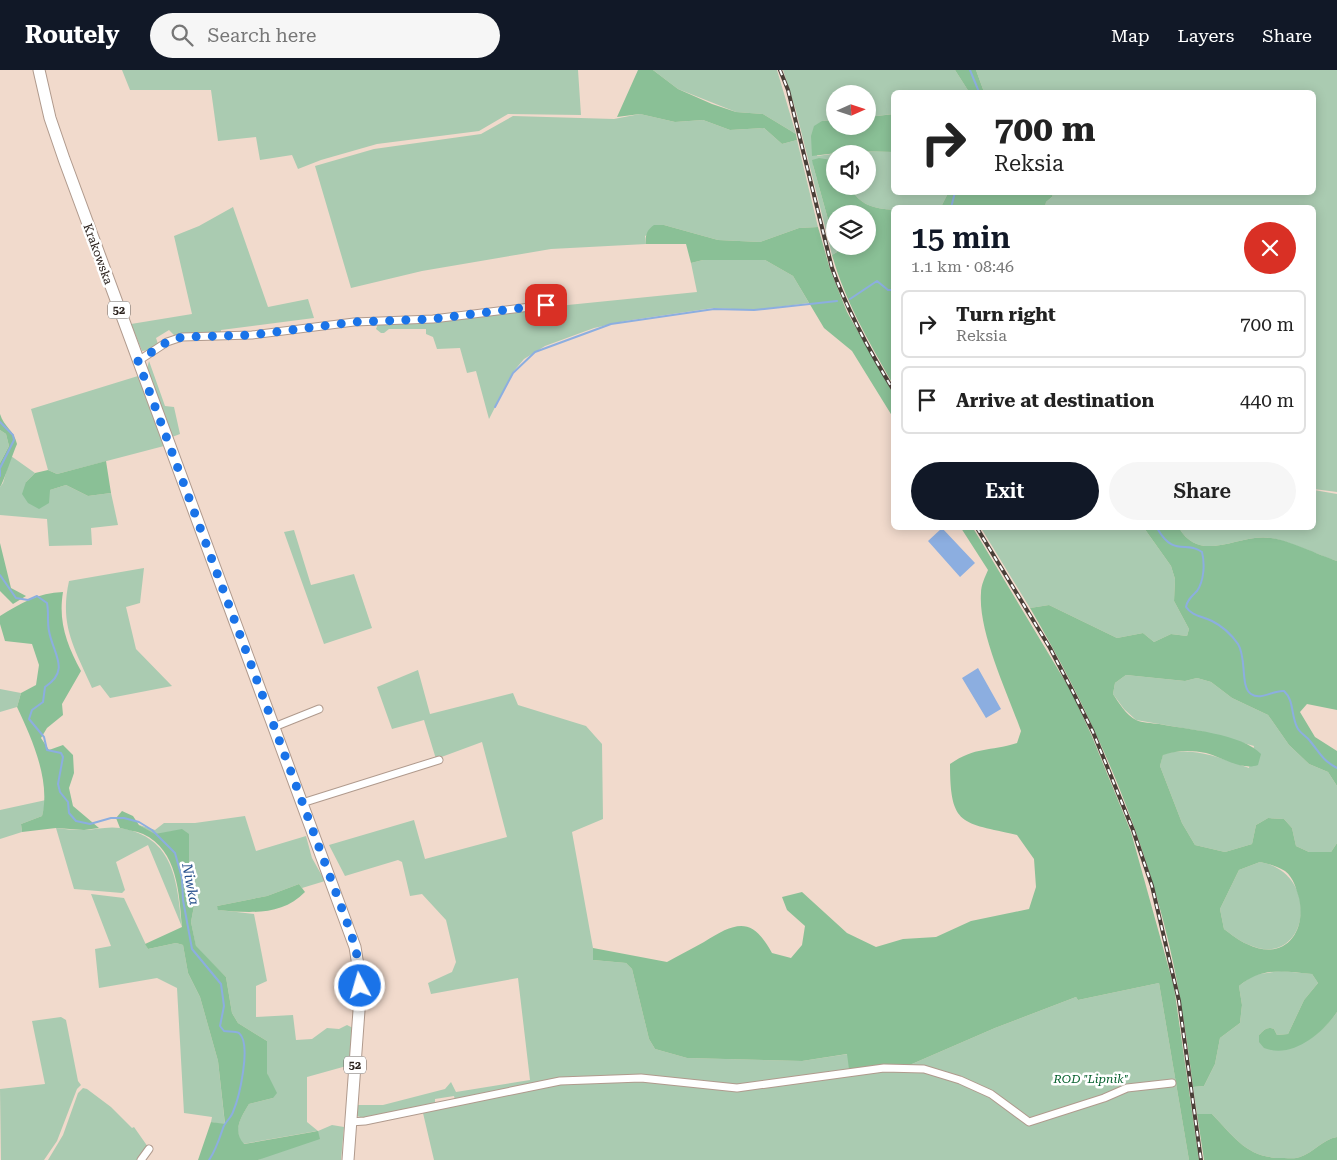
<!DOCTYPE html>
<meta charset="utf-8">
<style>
:root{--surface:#fff;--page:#f6f6f6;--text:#222;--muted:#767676;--line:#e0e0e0;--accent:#111827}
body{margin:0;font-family:"Roboto Serif",serif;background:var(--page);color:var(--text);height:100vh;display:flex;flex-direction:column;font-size:19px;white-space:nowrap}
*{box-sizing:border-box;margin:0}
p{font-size:16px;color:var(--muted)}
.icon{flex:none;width:28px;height:28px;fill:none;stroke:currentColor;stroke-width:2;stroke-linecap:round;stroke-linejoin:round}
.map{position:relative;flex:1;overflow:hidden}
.side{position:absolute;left:891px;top:135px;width:425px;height:325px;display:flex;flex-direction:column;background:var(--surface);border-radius:8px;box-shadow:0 2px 12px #0003}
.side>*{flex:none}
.top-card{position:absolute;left:891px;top:20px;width:425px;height:105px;border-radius:8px;box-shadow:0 2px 12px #0003;background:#fff;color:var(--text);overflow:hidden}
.needle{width:32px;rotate:87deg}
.buttons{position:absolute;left:826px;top:15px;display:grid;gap:10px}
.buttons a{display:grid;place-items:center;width:50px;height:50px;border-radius:50%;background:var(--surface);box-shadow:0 2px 12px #0003;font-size:25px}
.pin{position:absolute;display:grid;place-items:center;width:42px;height:42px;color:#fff;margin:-21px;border-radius:10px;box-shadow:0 2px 8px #0006}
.me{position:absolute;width:55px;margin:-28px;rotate:354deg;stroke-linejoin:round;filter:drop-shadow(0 0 4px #0008)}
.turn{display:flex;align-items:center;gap:18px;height:105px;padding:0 20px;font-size:22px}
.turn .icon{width:65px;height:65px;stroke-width:2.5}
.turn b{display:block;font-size:35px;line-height:42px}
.round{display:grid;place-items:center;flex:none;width:52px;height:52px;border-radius:26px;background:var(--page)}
.summary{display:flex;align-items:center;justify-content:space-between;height:85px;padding:0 20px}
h1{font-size:30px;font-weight:600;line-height:38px;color:var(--accent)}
.primary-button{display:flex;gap:10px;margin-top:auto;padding:10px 20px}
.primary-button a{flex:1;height:58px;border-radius:30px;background:var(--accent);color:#fff;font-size:20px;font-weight:600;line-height:58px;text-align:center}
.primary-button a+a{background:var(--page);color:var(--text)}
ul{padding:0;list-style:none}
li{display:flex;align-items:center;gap:15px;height:68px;margin:0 10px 8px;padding:0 10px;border:2px solid var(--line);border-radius:8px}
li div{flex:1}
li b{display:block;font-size:19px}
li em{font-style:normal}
header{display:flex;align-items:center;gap:30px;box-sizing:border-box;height:70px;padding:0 25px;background:var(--accent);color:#fff}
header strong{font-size:24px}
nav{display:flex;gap:28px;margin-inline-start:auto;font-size:18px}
.search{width:350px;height:45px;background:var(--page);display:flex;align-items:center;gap:12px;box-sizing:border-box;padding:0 18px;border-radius:28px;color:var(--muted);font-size:19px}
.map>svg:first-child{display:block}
.green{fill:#aacbb1}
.forest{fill:#8ac096;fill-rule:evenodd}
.water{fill:#8caee0}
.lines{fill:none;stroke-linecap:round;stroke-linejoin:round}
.stream{stroke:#8caee0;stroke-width:2}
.street-casing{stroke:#b09a8d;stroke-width:9}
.primary-casing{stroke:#b09a8d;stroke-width:13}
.street{stroke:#fff;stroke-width:7}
.primary{stroke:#fff;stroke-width:11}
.rail-casing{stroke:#4a3f38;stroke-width:4}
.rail{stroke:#fff;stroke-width:2;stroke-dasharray:5.5;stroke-linecap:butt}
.route{stroke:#1a73e8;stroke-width:9;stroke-dasharray:0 16.2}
.labels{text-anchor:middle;stroke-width:5;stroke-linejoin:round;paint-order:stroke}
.shield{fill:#fff;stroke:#6a6460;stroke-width:1}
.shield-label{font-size:11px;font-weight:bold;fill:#2a211c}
.street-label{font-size:12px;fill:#2a211c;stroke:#fff}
.park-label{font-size:12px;font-style:italic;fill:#07612e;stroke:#fff}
.water-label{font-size:14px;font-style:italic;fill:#244e8b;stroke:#fff}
</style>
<header>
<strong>Routely</strong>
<div class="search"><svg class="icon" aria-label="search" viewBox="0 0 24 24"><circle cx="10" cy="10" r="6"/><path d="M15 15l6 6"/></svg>Search here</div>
<nav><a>Map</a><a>Layers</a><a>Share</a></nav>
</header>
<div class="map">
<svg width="1337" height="1090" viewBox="0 0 1337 1090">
<rect width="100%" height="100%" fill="#f1dacc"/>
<path class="green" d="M122,0h456l3,45 -73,-1 -29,17 -102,13 -56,16 -23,9 -6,-14 -32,5 -4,-23 -38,4 -7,-51h-81z
M653,0h124l19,64 -33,-20 -27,-2 -58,-23z
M783,0h172l14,22h-75l-1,22 -25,3v-23h-33v26l-13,1 -5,35 36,-5 41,1v40l54,1 -7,14 -47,1v2c-22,-2 -33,-4 -45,-24h19v-32h-33v11l-4,-5 -18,5 24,87 -5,3 -36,-144z
M976,0h361v422l-23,-3v-281l-269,-1 1,-5 7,-6 -3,-3 264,-1v-100h-330z
M640,44l35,8 28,-2 27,10 34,-2 18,16 15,-4 21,87 -19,1 -39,14 -42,-2 -54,-15 -19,11 1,8 -95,5 -129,22 -71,17 -36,-122 59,-17 107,-15 32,-18 101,3z
M233,137l35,100 40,-8 6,19 -93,12v3l-47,2 -5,-5 -13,8 2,6 -9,6 -7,1 -11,-27 61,-10 -18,-78 25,-10z
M703,190h62l28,16 16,27 -56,7 -40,-2 -88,13 -31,7 -49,18 -21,13 -11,13 -24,47 -13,-48 -9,2 -7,-25 -23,1 -4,-12 -7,-3v-5h-37l-5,4h-3l-5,-4 2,-5 319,-32 -6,-29z
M149,291l16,45 9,1 6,27 -8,3 -25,-68z
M138,306l26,70 -107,28 -9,-4 -17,-61z
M0,360l6,4 3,12 -9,17z
M11,386l24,17 -9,9 24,8 16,-5 22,11 23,-3 7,32 -27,3 1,17 -43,1 -2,-27 -47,-4v-28l3,-4z
M1314,420l23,4v67c-19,-6 -48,-20 -66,-23 -33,-5 -70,27 -92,-10h135z
M981,458h163l27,38 4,13 -1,22 15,28 -2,7 -16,-2 -17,8 -11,-9 -26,5 -68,-33 -19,3z
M294,460l17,55 43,-11 18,54 -48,16 -40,-112z
M144,498l-4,35 -14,4 10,42 36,37 -62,12 -10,-13 -8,3c-17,-39 -33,-62 -23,-107z
M418,600l12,44 83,-21 5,12 68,21 16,18 1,75 -31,13 21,116v12l33,3 6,6 17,70 6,10 32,9 115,3 46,-7 2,15 29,-3 26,1 90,-39 81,-31 2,3 81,-17 30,177h-755l-11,-47 32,-13 -1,-4 -19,3v5l-68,15 -10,-3 1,-11h25l62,-16 6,-7 5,10 74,-12 -12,-102 -87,16 -3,-11 24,-11 4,-10 -10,-42 -24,-26 -12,2 -8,-34 -4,-2 -53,16 -16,-31 85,-25 11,39 82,-22 -25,-95 -46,17 -12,-39 -32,9 -15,-42z
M1126,605l59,6 12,-3 14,4 21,16 36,17 21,30 20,19 19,8 9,14v57l-6,9h-22l-13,-6 -4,-18 -8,-9 -16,-1 -12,7 -4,19 -27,8 -30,-7 -13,-22 -22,-57 3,-12c30,-8 58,4 86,14l5,-22 -54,-15 -64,-11 -12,-11 -11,-15 2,-11z
M0,619l21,4 -4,14 -17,5z
M46,730l-4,16 -21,8 1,8 -22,7v-29z
M245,746l11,35 50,-15 6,22 13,23 -23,7 -3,-4 -32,12 -50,10 2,4 35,4 13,67 -11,5v31l37,-2 3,25 16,-1 15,-11 12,1 8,-4 6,3 -3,37 -43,12v45l11,9 14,-6 12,2 -3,33h-83l59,-29 -74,13c-11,-13 -2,-27 6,-40l24,-6 -6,-25v-32l-29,-18 -6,-10 -6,-36 -30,-30 -5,-25 3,-16 -5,-15 -1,-30 -14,-30 -19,4 -16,-10 16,5 9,-7h31z
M56,758c8,1 18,2 26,2 13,0 25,-4 38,-2 55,9 57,54 62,99l-34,-82 -32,17 9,28 -3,3 -48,-4z
M1260,792c64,11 48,111 -13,82 -8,-3 -16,-10 -23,-15l-4,-20 19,-39z
M91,824l33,4 24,51 28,-6 7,2 5,28 12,24 18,64 7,64 -14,-3 1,-5 -28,-4 -7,-125 -20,-10 -58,10 -4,-39 16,-3z
M1281,901l31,3 6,9 -14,17 -16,34 -11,1 -3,-6c-7,-3 -10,1 -15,6l20,15c24,-3 44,-18 58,-38v125c-14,2 -24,16 -37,20 -5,2 -11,1 -16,1 -36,1 -49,-20 -72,-44h-15l-4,-27 11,-1 11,-22 5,-26 20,-15 2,-18 -3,-19 14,-11z
M61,947l5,3 12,61 3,4 -4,4 -20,52 -13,19h-43l-1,-71 45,-5 -13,-63z
M83,1018l4,1 24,18 21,21 2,-1 14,20 -9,13h-91l15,-25 15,-42z"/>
<path class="forest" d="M638,0h15l25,19 34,15 24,8 27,2 33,20 1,6 -15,4 -18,-16 -34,2 -27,-10 -28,2 -35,-8 -23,3z
M955,0h21l8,22h-15z
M894,44v38l-41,-1 -41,5 -1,-20 3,-10 8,-5 13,-1v6h33v-9z
M819,88l12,2 4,5v21h14c12,20 23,22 45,24v171h-3c-23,-41 -46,-80 -59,-126l5,-3 -24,-87 -1,-5zM835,144h33v32h-33z
M1050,123l3,3 -7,6 -1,5h-104l7,-14z
M654,155h10l54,15 42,2 39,-14 19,-1 12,42 17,43 47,83v24l-42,-68 -28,-23 -31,-52 -28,-16h-62l-12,3 -5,-19h-40c-1,-9 1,-14 8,-19z
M0,344c4,13 14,16 17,30 -4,9 -14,40 -17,43v-24l9,-17 -3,-12 -6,-4z
M106,391l5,32 -23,3 -22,-11 -16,5 -1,13 -10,6 -11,-6 -6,-9 4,-12 9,-9 13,-3 9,4z
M961,458h12l98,163 20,43 40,98 43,155 25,173h-10l-30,-177 -81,17 -2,-3 -81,31 -90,39 -26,-1 -30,3 -2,-15 -45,7 -115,-3 -32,-9 -6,-10 -17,-70 -6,-6 -33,-3v-12l74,14c12,-7 25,-13 37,-20 32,-20 48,-26 68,11l19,5 11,-13 3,-19 -18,-16 -5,-13 20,-5 45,41 29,14 27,-8 33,-2 35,-16 58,-12 7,-22 -2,-28 -17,-24c-55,-13 -67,-8 -67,-71 26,-18 39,-12 67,-21l4,-12c-13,-37 -43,-99 -40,-138 0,-8 4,-16 7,-23z
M1144,458h35c22,37 59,5 92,10 17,2 48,17 66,23v149l-30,-6 -7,8 15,25 22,14v35l-9,-14 -19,-8 -20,-19 -21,-30 -36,-17 -21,-16 -14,-4 -12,3 -59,-6 -11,8 -2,11c6,9 13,21 23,26 6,3 16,3 23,4 27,5 84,10 102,30l-3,11c-16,6 -36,-8 -52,-12 -14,-3 -29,-3 -43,2l-3,11 22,57 13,22 30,7 27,-8 4,-19 12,-7 16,1 8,9 4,18 13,6h22l6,-9v169c-15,22 -45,47 -73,36l-5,-6v-7c5,-5 8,-9 15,-6l3,6 11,-1 16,-34 14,-17 -6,-9c-29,-3 -50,-7 -73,12l3,19 -2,18 -20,15 -5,26 -11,22 -11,1c-6,-48 -13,-96 -24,-143 -28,-119 -77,-230 -139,-336l19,-3 68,33 26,-5 11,9 17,-8 16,2 2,-7 -15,-28 1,-22 -4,-13zM1260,792c9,2 17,4 25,9 9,7 11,18 14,27 8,36 -16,64 -52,46 -8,-3 -16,-10 -23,-15l-4,-20 19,-39z
M0,473l11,45 15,8 -13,8 -13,-13z
M63,522c-5,30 4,53 18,79l-19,33 1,11 -16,13 -6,10 8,12 14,-5 10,10 1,18 -5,15 4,18 26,22 -15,2 -28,-2 -34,4 -1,-8 21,-8c9,-35 -10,-77 -25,-109l4,-14 15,-8 3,-20 -7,-21 -27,-3 -5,-17v-8c21,-13 38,-23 63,-24z
M122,741l11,5 6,9 16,9 27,-5 7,5v56l5,16 -3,16 5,24 30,31 6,36 6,10 29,18v32l10,20 -4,5 -24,6c-8,13 -17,27 -5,40l74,-13 2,8 -62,21h-60l13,-38 14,2 -7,-63 -18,-64 -12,-24 -5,-28 -7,-2 -28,6 -3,-5 37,-17c-3,-33 -4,-77 -39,-93 -7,-3 -16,-4 -23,-6l-4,-10z
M299,814l6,8c-23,24 -56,21 -87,18l-1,-4 50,-10z
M1197,1044h15c23,24 36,45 72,44 5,0 11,1 16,-1 13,-4 23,-18 37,-20v23h-133z"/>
<path class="water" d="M942,458l33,35 -15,14 -32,-36z
M978,598l23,41 -15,9 -24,-40z"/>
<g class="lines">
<path class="stream" d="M970,0l9,22
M951,138l4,-16
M850,229l27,-18 11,9h6
M495,337l18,-34 22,-21 76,-28 103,-15 40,1 83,-9
M0,352l13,13 1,5 -14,28
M0,400v6
M1157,458c17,30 29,12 45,24 3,12 2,29 -5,39 -5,5 -10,9 -11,16 6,9 16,9 26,14 10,5 19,13 26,23 9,14 2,43 13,50 10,7 22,-4 33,-3 10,9 7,24 13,36 2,6 9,8 13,14 10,12 12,19 27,27
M0,505l16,23 12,2 9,-4 10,7c2,10 0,19 2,28 4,23 22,39 -4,56l-2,15 -11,8 -3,9 15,18 3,13 14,3 2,4 -5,27 2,8 8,10 1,11 7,8 14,3 21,-6h13l15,4 13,8 23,23 7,25 1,22 9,49 29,35 3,22 -4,20 4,5c4,1 11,0 15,2 13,11 0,65 -6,79 -2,6 -8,10 -10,16 -4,12 -7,22 -14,32"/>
<g class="street-casing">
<path id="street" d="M138,291l29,-19 15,-5 70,-2 102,-13 79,-3 113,-14
M274,657l45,-18
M302,733l137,-43
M350,1052l15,-1 195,-40 81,-3 96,10 147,-20 40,1 36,11 31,14 38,28 75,-24 23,-10 45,-5
M141,1090l8,-11"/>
</g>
<g class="primary-casing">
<path id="primary" d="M39,0l11,48 14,41 291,788 5,31v19l-12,163"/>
</g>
<use href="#street" class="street"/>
<use href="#primary" class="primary"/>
<g class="rail-casing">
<path id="rail" d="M780,0l8,20 44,178c16,44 38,84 62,123
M977,458l73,120 22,42 21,42 40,98 19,56 27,115 22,159"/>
</g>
<use href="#rail" class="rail"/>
</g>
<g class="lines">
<path class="route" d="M360,916l-2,-27 -7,-26 -213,-572 29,-19 15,-5 70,-2 102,-13 78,-3 114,-14"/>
</g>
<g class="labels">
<g class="shield">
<rect x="108" y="231.5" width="22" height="17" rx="4"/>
<rect x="344" y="986.5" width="22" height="17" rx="4"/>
</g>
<g class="shield-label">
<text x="119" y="244">52</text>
<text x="355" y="999">52</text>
</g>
<g class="street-label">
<text transform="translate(98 184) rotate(70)" y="4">Krakowska</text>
</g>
<g class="park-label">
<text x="1091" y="1013">ROD "Lipnik"</text>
</g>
<g class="water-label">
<text transform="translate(191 814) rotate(79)" y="5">Niwka</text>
</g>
</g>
</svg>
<div class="buttons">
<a><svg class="needle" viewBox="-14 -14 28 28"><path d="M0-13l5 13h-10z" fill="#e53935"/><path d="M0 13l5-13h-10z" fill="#767676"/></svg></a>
<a><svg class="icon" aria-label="sound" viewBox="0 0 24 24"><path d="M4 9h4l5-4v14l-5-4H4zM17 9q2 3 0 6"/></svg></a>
<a><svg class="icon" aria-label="layers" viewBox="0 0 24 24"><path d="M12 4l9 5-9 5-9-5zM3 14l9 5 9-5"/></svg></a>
</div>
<div class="pin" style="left:546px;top:235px;background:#d93025"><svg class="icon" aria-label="arrive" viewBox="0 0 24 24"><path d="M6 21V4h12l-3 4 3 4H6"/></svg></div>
<svg class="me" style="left:360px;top:916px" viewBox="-20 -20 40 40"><circle r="17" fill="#1a73e8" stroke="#fff" stroke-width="3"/><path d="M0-11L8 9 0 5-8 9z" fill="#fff"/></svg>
<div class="top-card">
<div class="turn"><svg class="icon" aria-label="right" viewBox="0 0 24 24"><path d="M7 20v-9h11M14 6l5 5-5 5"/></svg><div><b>700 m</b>Reksia</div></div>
</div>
<section class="side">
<div class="summary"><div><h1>15 min</h1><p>1.1 km · 08:46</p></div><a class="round" style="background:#d93025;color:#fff"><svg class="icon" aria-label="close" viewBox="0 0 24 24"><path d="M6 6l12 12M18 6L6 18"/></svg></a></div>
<ul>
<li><svg class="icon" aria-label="right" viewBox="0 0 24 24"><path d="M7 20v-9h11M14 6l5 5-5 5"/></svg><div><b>Turn right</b><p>Reksia</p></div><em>700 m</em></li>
<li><svg class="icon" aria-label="arrive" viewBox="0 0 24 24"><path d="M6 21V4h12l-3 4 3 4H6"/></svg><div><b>Arrive at destination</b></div><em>440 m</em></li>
</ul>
<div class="primary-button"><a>Exit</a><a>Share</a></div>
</section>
</div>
